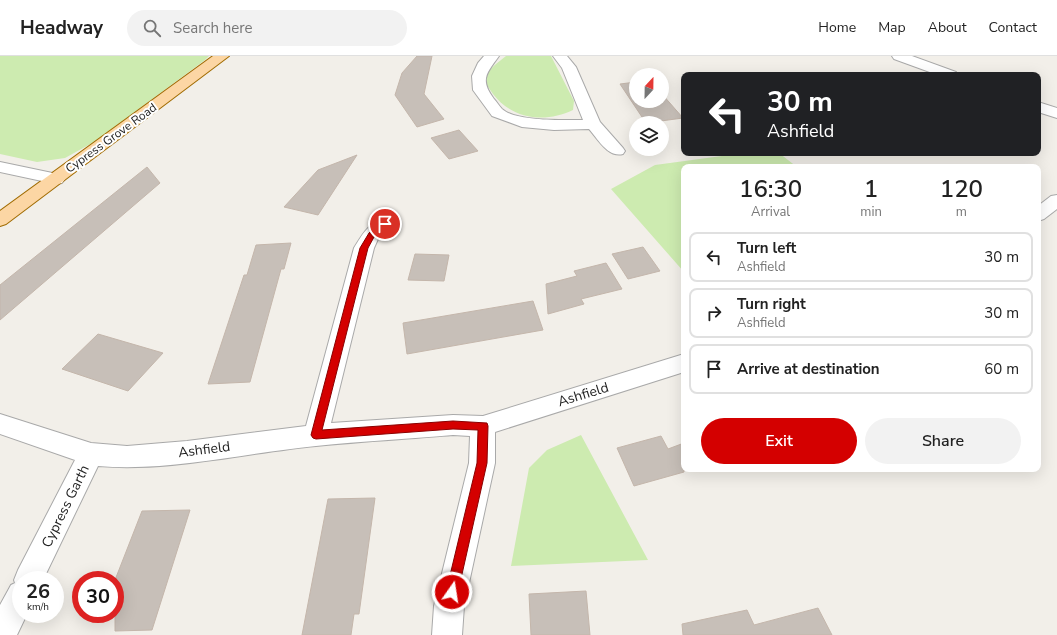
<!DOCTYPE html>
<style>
:root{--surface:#fff;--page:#f2f2f2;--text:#222;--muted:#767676;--line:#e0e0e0;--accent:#d40000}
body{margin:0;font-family:"Nunito Sans",sans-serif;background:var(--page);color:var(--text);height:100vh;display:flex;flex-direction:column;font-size:15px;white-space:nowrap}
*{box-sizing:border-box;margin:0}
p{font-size:13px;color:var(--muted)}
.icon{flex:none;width:22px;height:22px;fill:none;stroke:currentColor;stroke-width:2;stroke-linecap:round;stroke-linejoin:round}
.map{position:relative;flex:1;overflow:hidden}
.panel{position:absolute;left:681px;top:108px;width:360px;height:308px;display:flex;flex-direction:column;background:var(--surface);border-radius:8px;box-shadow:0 4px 16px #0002}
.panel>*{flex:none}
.banner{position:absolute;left:681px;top:16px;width:360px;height:84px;border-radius:8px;box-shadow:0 4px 16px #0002;background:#202124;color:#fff;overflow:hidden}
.needle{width:26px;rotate:22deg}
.tools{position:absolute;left:629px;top:12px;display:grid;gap:8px}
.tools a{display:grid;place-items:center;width:40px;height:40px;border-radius:50%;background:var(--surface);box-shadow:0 4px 16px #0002;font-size:20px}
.speed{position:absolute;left:12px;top:515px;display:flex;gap:8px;font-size:20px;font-weight:700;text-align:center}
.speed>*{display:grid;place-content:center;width:52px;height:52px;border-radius:50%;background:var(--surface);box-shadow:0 4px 16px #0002;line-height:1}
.speed small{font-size:10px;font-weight:400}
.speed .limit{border:6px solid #d22;background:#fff;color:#111}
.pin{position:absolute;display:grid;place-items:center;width:34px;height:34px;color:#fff;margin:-17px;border:2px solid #fff;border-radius:50%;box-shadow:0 1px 4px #0007}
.me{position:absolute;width:44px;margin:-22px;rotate:13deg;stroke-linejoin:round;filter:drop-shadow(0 0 3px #0008)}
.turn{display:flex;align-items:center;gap:14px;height:84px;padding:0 20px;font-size:18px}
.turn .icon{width:52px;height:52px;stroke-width:2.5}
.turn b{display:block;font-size:28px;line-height:34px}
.eta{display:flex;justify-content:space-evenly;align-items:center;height:68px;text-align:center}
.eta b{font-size:24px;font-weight:600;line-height:28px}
.action{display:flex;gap:8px;margin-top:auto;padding:8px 20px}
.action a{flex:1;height:46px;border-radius:24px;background:var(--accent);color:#fff;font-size:16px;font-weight:600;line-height:46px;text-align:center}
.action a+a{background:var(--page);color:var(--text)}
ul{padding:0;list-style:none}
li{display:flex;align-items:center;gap:12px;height:50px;margin:0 8px 6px;padding:0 12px;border:2px solid var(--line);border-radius:8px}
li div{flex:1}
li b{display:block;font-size:15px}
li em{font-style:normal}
header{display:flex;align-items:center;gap:24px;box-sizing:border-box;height:56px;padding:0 20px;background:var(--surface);border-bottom:1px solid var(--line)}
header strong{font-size:19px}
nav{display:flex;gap:22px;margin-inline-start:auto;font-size:14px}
.search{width:280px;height:36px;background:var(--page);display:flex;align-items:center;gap:10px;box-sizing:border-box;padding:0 14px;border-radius:22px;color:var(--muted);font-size:15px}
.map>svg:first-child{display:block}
.grass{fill:#cdebb0}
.building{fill:#c7bfb8;stroke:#c4b6ab}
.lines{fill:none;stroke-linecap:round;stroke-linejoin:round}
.minor-casing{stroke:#a9a9a9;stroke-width:2}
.major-casing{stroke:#a06b00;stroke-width:2}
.minor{fill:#fff;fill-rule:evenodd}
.major{fill:#fcd6a4;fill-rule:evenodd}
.route{fill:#d40000;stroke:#8a0000}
.labels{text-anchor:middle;stroke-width:4;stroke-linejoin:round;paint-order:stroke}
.far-street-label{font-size:12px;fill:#222;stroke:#fff}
.street-label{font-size:14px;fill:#222;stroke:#fff}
</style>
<header>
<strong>Headway</strong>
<div class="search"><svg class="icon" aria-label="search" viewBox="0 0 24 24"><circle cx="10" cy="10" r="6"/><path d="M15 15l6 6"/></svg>Search here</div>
<nav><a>Home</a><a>Map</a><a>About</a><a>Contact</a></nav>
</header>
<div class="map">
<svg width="1057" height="579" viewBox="0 0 1057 579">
<rect width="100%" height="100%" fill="#f2efe9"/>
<path class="grass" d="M0,0h209l-4,4 -111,82 -29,16 -28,4 -37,-8z
M506,0h45l23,45 -1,9c-27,13 -60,10 -80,-16 -3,-5 -8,-9 -7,-16 1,-9 13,-16 20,-22z
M744,97h35l18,14h-113v105l-73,-83 44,-24z
M581,379l67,125 -137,6 18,-98 18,-18z"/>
<path class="building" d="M417,0h15l-8,38 20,25 -27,8 -22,-32 7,-22z
M636,26v19h26v-7l21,24 -37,5 -26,-39z
M459,74l19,21 -29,8 -18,-21z
M357,99l-39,60 -34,-8 34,-37z
M147,111l13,16 -160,137v-35z
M291,187l-7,26h-3l-31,113 -42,2 36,-109h3l9,-30z
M643,191l17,24 -32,8 -16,-25z
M415,198l34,1 -5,26 -36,-1z
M606,207l16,26 -41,10 3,5 -36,10 -2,-30 31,-8 -3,-5z
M533,245l10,29 -136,24 -4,-31z
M98,278l65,19 -35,38 -66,-22z
M661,380l7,13 16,-6v29l-50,14 -17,-38z
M375,442l-16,116h-5l-3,21h-49l26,-136z
M190,454l-38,120 -37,1v-51l27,-69z
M586,535l4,44h-59l-2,-41z
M818,552l14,27h-149l-1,-11 65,-14 7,15z"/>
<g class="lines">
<g class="minor-casing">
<path id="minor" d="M484,0h15c-12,17 -20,23 -5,43 3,3 5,7 8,10 14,13 63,11 81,11l-21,-52 -9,-12h14l9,11 24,55 23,26 2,3 -2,3c-15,4 -25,-15 -34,-25l-35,1 -32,-3 -30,-11 -19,-26 -1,-14 6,-13z
M892,0h20l44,16 2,3h-20l-44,-16z
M1038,46l19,6v10l-19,-6z
M0,106l62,13 3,4 -3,4 -6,1 -56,-12z
M1057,139v14l-13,10 -6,2v-15l13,-10z
M385,162l7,2 2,4 -2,4 -14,11 -4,9 -43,175 122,-8 30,1 201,-62v18l-189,60v31l-31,143 -2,29h-30l2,-29 35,-143 1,-27 -17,-1c-46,4 -91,6 -137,11 -72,7 -145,26 -218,20l-55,114h-22v34h6l-10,21h-17v-30l11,-20 4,-2 -1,-3 4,-10 57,-110 -75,-26v-20l91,29 36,3 60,-5 119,-15 48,-178c8,-13 15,-26 31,-30z"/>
</g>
<g class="major-casing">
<path id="major" d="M213,0h16l-223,168 -6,2v-15z"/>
</g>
<use href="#minor" class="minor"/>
<use href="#major" class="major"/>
</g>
<path class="route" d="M382,166h5l2,2 -15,13 -6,11 -46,182 131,-9 34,2 1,3 -1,37 -29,129 -2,4 -4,2 -4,-2 -2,-4 31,-129 1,-33 -25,-1 -137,10 -3,-1 -2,-3 49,-187 9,-15z"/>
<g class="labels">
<g class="far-street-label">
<text transform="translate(111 82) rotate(-36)" y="4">Cypress Grove Road</text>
</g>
<g class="street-label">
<text transform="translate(583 338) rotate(-17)" y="5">Ashfield</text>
<text transform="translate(204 393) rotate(-7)" y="5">Ashfield</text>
<text transform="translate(65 450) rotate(-64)" y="5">Cypress Garth</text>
</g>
</g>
</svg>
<div class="tools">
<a><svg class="needle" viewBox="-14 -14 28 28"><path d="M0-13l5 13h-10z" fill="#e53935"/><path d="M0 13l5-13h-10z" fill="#767676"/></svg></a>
<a><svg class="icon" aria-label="layers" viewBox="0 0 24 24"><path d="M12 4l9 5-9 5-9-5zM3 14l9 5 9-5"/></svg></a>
</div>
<div class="speed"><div>26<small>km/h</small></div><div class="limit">30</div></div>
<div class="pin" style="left:385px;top:168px;background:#d93025"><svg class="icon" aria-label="arrive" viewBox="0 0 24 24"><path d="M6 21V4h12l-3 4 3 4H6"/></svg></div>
<svg class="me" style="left:452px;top:536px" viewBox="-20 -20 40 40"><circle r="17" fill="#d40000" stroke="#fff" stroke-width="3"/><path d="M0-11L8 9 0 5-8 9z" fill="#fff"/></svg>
<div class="banner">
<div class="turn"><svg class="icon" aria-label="left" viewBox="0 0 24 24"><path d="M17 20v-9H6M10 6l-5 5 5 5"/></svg><div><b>30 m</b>Ashfield</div></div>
</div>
<section class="panel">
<div class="eta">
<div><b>16:30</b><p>Arrival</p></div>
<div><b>1</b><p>min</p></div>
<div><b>120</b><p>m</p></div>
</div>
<ul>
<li><svg class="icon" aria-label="left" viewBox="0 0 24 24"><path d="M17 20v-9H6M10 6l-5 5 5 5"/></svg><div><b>Turn left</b><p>Ashfield</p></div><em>30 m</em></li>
<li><svg class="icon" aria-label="right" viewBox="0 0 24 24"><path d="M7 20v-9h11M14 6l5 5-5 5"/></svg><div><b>Turn right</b><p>Ashfield</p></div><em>30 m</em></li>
<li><svg class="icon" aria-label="arrive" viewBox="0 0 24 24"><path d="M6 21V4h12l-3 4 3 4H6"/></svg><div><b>Arrive at destination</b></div><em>60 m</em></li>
</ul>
<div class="action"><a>Exit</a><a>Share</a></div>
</section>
</div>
